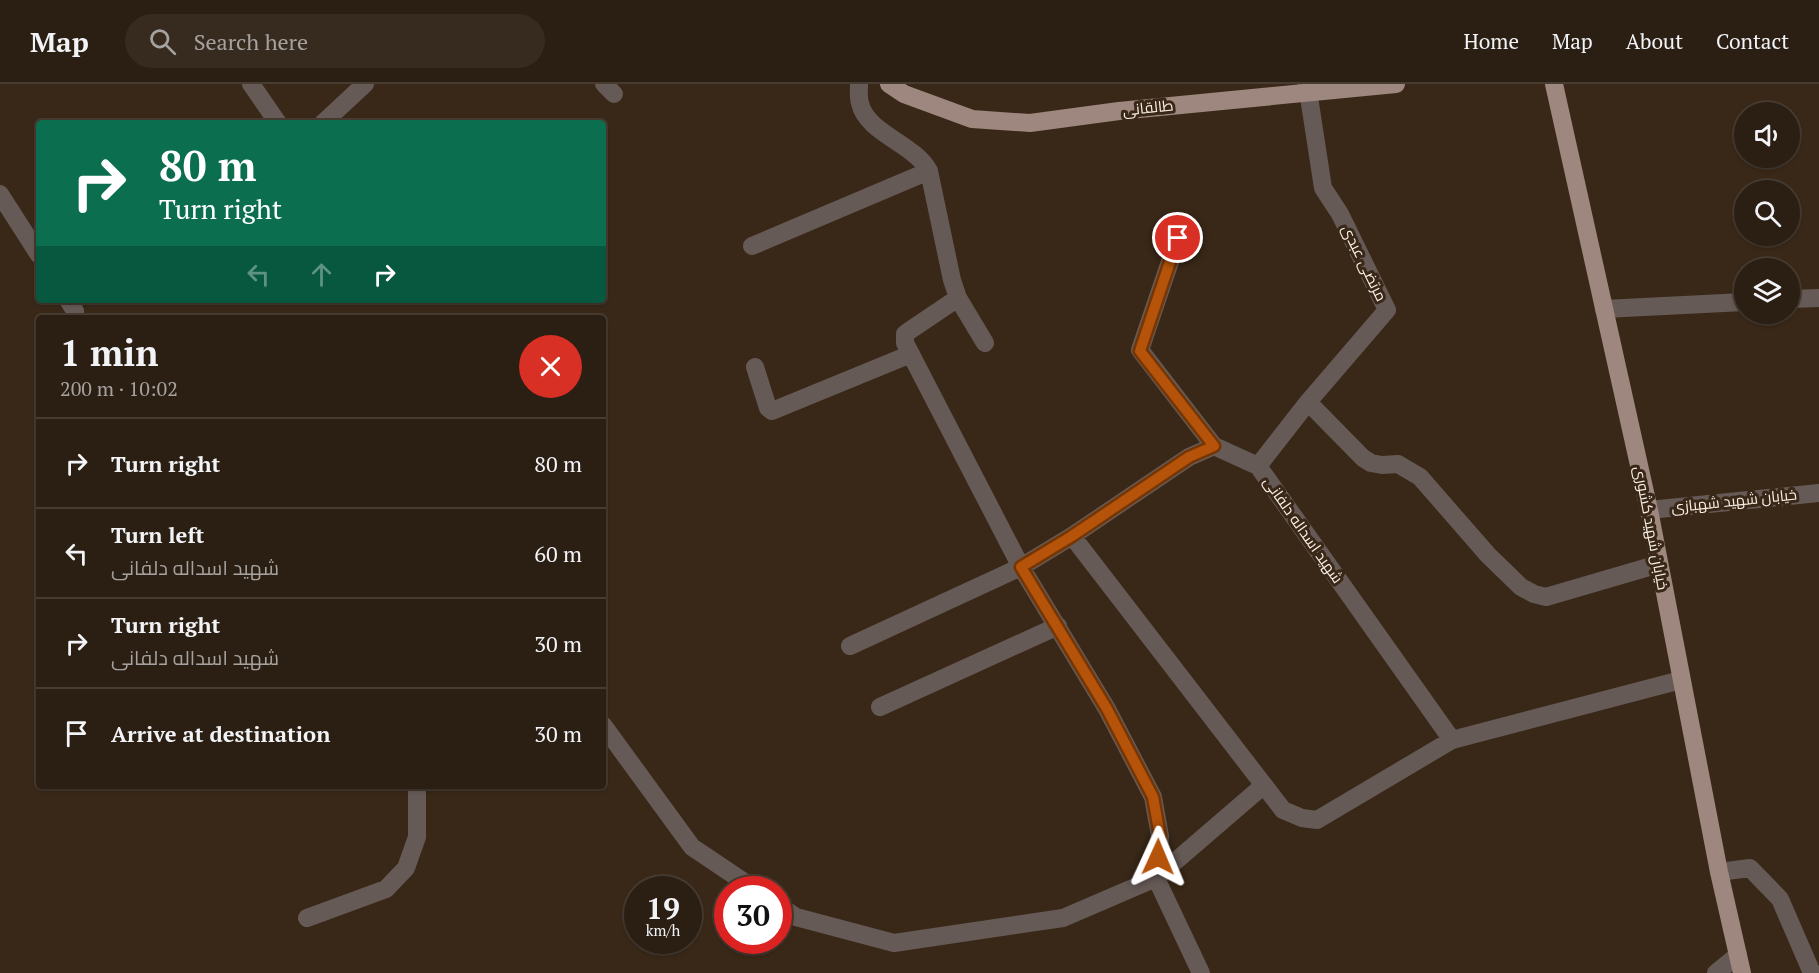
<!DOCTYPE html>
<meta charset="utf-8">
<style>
:root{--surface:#2b1e12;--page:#372b20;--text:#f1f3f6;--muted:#a6a29f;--line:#473c32}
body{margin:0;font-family:"PT Serif",Cairo,serif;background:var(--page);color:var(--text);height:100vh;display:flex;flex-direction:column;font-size:22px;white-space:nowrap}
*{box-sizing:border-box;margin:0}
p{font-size:20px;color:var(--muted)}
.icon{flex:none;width:33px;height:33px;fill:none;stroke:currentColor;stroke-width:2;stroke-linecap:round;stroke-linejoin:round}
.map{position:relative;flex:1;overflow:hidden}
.side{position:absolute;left:36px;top:231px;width:570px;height:474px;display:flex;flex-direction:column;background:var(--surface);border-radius:6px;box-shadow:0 2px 4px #0004,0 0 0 2px var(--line)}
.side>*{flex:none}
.banner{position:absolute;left:36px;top:36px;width:570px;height:183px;border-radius:6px;box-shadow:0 2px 4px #0004,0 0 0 2px var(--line);background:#0b6e4f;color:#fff;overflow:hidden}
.buttons{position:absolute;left:1734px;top:18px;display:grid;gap:12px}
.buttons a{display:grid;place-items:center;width:66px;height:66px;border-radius:50%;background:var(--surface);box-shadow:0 2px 4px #0004,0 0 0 2px var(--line);font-size:30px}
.speed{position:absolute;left:624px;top:792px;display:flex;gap:12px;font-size:30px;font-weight:700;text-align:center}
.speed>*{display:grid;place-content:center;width:78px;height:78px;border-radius:50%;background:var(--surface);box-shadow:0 2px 4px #0004,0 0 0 2px var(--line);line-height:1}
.speed small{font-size:15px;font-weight:400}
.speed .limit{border:9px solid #d22;background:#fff;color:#111}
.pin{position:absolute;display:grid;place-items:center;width:51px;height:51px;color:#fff;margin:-26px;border:3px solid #fff;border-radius:50%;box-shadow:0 2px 6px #0007}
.me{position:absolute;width:66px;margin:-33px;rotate:1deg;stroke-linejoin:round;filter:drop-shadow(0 0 4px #0008)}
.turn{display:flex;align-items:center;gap:21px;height:126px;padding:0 24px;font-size:27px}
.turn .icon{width:78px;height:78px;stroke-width:2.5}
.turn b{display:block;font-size:42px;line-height:51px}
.lanes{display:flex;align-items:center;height:57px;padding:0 24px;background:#0003;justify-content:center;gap:30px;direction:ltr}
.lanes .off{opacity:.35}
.round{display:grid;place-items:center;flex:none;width:63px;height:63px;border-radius:32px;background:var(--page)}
.headline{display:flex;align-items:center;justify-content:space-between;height:102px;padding:0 24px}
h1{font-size:36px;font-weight:800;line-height:45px}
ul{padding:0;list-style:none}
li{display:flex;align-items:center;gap:18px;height:90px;padding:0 24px;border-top:2px solid var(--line)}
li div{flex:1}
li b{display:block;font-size:22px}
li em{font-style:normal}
header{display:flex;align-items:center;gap:36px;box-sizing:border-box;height:84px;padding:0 30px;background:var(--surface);border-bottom:2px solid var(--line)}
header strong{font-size:28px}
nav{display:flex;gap:33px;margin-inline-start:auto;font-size:21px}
.search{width:420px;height:54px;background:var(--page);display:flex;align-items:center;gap:15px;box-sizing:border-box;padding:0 21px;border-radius:33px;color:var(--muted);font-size:22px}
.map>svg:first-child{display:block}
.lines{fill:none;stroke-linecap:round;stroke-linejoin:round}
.minor{stroke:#665a56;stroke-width:18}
.major{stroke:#9e877e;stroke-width:18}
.route-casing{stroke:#753606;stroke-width:15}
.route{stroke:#b45309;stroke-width:10}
.labels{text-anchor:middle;stroke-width:6;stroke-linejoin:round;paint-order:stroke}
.street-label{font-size:15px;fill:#fbf0e6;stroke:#392818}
</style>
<header>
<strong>Map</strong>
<div class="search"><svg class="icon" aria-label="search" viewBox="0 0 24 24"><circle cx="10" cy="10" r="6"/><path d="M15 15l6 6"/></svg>Search here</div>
<nav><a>Home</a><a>Map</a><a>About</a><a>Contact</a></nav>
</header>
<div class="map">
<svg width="1819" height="889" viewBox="0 0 1819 889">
<rect width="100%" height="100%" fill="#392818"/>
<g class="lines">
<path class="minor" d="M251,0l27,39
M604,0l10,10
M859,0c0,6 -1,13 1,19 6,30 55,41 69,68l23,109 6,18 27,45
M323,39l42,-39
M0,110l39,61
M1178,154l-38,112 74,96 44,20 194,274
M752,162l177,-75
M958,214l-49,33 -4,3v9l116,224 86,142 46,88 7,39 -4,42 45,95
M1790,215l29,-1
M68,216l7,11
M1604,225l140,-7
M755,283l13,41 4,3 139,-57
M1308,318l55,56 8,5 11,2 16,-1 22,13 68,78 33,32 13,7 12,3 113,-33
M1258,382l50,-64 79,-92 -47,-96 -17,-26 -16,-104
M1649,426l170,-17
M1072,452l117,-79 25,-11
M850,562l171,-79 51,-31 211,274 19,8 15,2 135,-80 229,-60
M880,623l178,-81
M603,641l89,122 64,43
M1719,788l31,-4 30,31 32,74
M778,821l18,12 98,26 169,-25 93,-40 108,-93
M307,834l79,-29 20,-21 11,-31v-51
M1716,889l22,-18"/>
<path class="major" d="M889,0l15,10 68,25 58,4 89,-12 277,-27
M1554,0l95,426 70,362 23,101"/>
</g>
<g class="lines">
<g class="route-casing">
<path id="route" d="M1158,773l2,-21 -7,-39 -46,-88 -86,-142 51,-31 117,-79 25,-11 -74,-95 38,-113"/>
</g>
<use href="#route" class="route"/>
</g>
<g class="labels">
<g class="street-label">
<text transform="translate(1148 24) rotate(-6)" y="5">طالقانی</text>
<text transform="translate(1364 179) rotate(64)" y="5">مرتضی عبدی</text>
<text transform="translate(1734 417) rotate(-6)" y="5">خیابان شهید شهبازی</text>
<text transform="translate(1651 444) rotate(79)" y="5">خیابان شهید کشوری</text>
<text transform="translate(1303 446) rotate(55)" y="5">شهید اسداله دلفانی</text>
</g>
</g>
</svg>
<div class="buttons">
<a><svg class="icon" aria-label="sound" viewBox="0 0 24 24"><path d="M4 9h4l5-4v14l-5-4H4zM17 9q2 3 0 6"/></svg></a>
<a><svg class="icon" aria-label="search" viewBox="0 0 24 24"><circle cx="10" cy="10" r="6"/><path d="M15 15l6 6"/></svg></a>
<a><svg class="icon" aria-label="layers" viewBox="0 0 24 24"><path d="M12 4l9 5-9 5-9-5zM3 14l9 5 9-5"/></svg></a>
</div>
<div class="speed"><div>19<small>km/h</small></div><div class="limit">30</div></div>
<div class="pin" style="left:1178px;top:154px;background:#d93025"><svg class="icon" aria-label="arrive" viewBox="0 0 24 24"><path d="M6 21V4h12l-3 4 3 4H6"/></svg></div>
<svg class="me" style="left:1158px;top:773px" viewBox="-20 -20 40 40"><path d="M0-17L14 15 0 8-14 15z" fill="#b45309" stroke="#fff" stroke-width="4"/></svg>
<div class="banner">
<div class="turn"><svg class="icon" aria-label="right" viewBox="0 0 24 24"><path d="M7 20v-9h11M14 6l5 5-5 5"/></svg><div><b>80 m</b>Turn right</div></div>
<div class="lanes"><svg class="icon off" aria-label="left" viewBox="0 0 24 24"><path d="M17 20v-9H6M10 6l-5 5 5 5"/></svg><svg class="icon off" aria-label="ahead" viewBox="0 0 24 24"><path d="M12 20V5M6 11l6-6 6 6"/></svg><svg class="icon" aria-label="right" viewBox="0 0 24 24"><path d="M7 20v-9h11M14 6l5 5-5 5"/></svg></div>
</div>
<section class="side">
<div class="headline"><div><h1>1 min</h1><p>200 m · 10:02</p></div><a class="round" style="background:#d93025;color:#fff"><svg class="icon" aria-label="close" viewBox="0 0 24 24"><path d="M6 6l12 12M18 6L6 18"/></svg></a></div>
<ul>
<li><svg class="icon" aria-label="right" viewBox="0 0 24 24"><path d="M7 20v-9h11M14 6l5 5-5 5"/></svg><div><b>Turn right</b></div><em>80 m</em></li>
<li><svg class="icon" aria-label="left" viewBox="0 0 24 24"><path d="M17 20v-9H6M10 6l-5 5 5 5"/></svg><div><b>Turn left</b><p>شهید اسداله دلفانی</p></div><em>60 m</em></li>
<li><svg class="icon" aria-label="right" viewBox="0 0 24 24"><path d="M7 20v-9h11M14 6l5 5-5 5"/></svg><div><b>Turn right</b><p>شهید اسداله دلفانی</p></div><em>30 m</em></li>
<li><svg class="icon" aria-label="arrive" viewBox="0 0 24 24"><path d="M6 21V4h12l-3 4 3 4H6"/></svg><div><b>Arrive at destination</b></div><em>30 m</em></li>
</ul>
</section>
</div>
